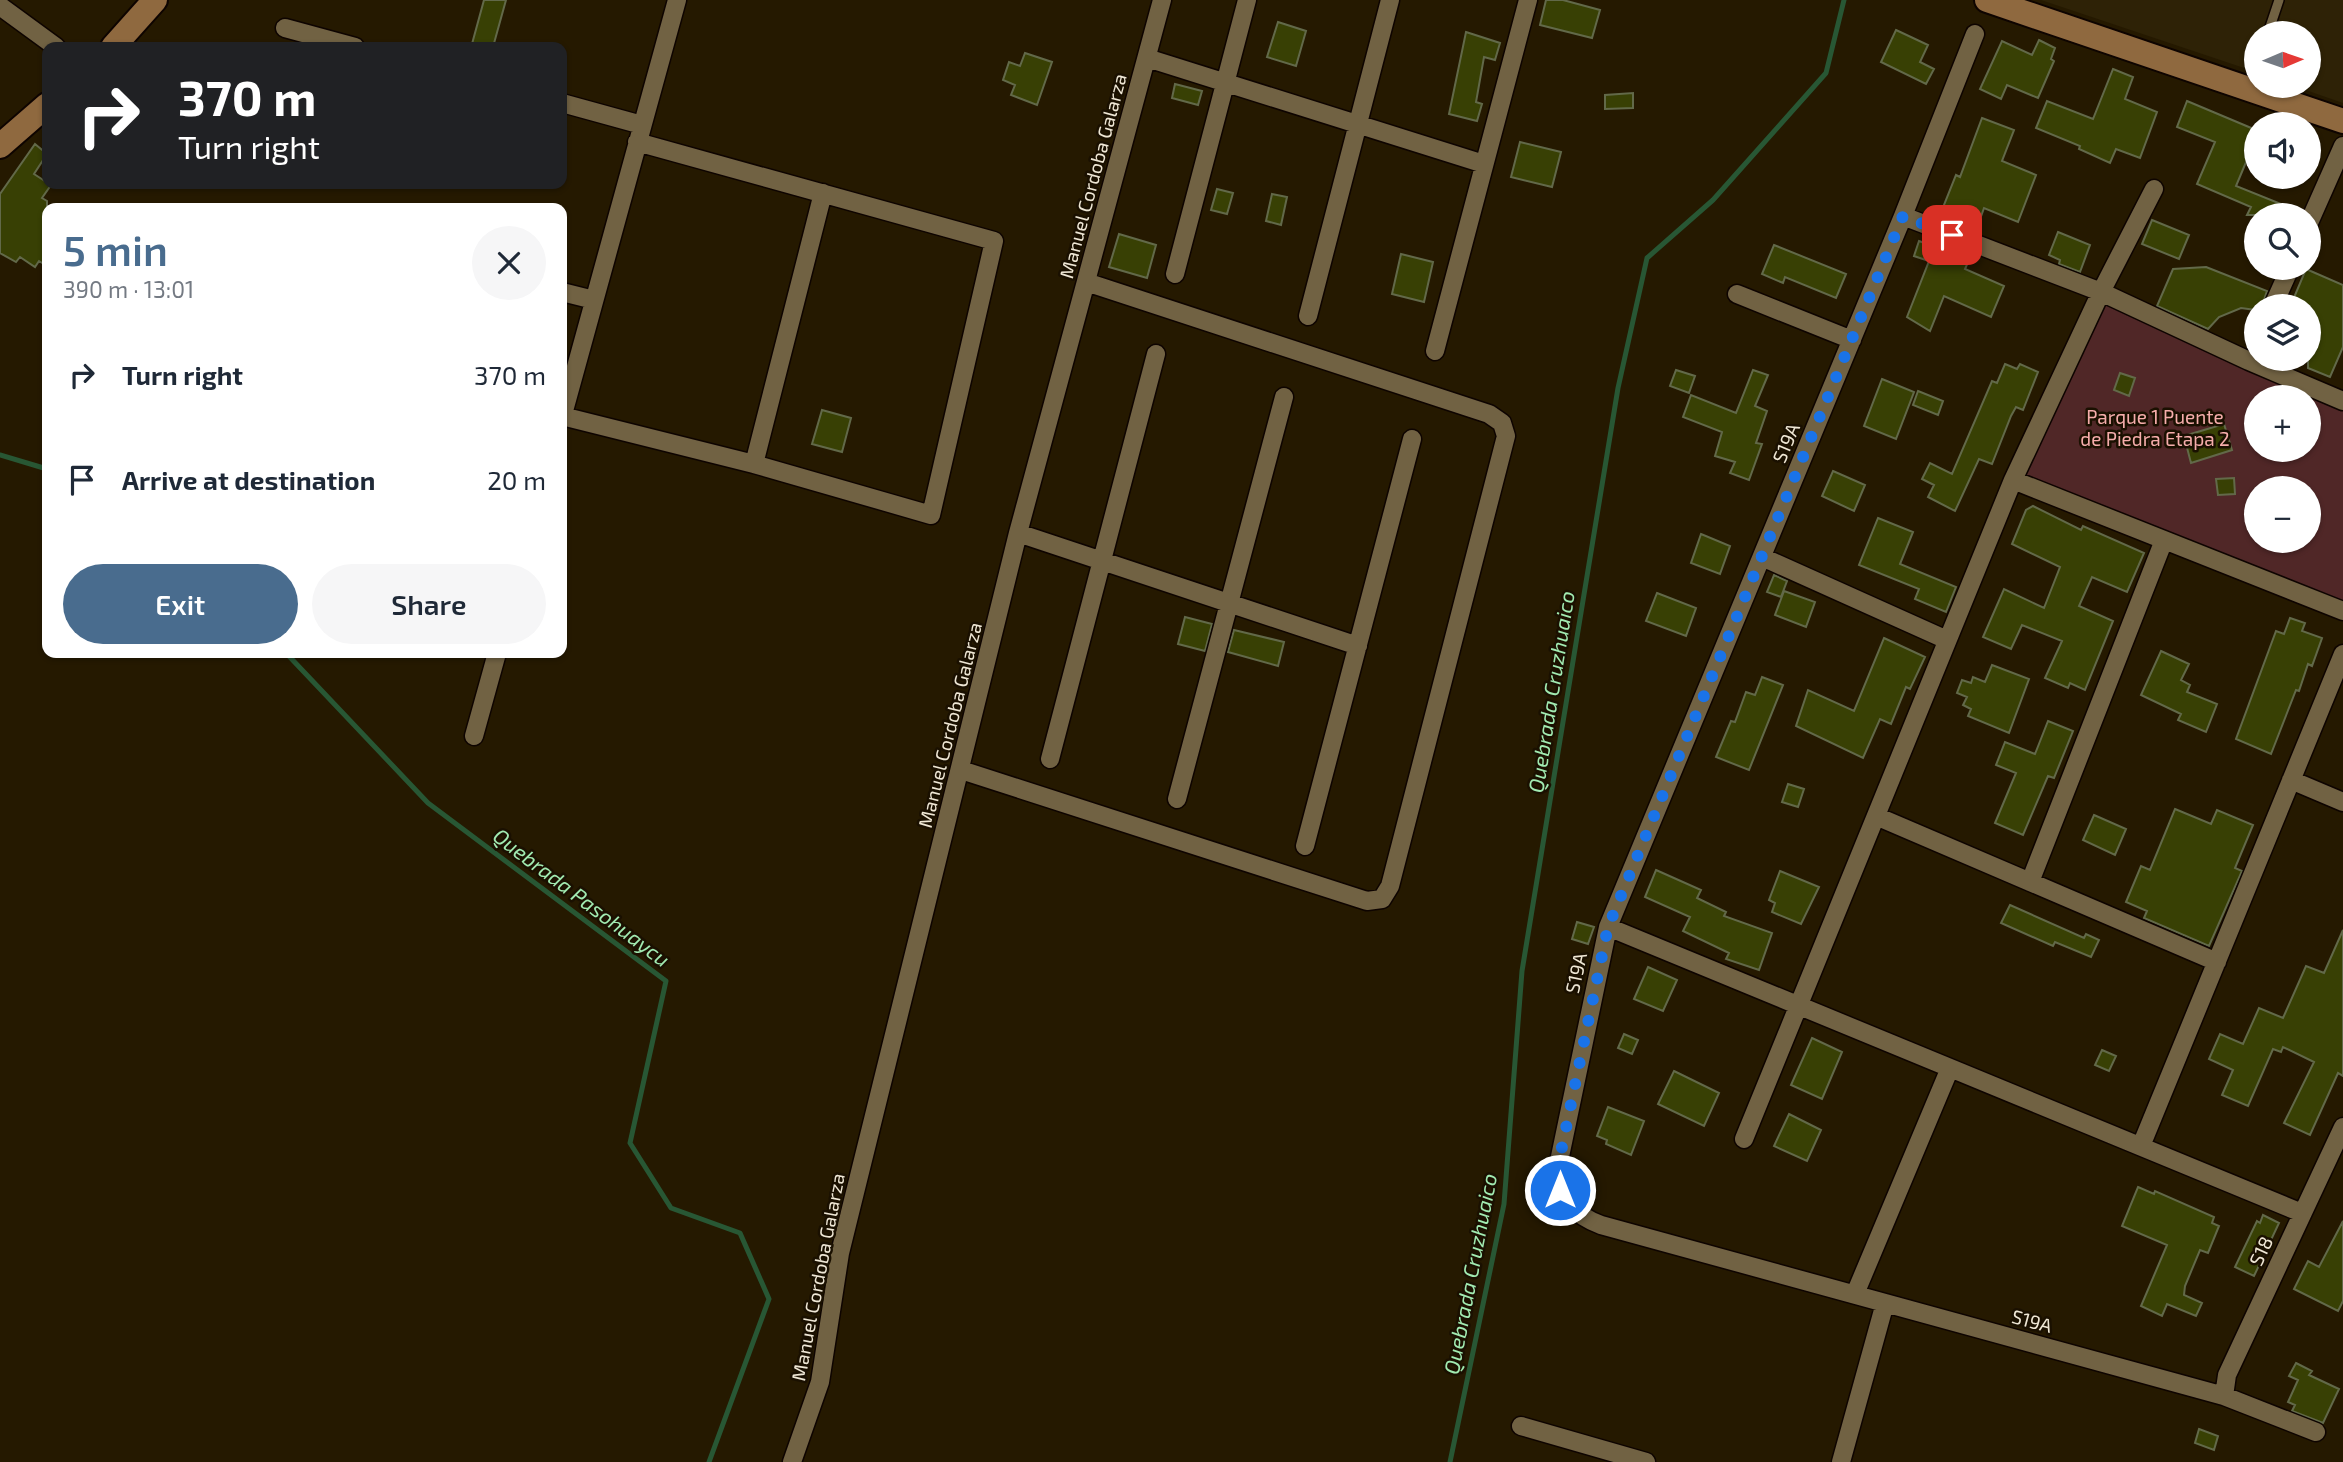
<!DOCTYPE html>
<meta charset="utf-8">
<style>
:root{--surface:#fff;--page:#f6f6f7;--text:#1f2937;--muted:#747a83;--accent:#496c8e}
body{margin:0;font-family:"Exo 2",sans-serif;background:var(--page);color:var(--text);height:100vh;display:flex;flex-direction:column;font-size:26px;white-space:nowrap}
*{box-sizing:border-box;margin:0}
p{font-size:23px;color:var(--muted)}
.icon{flex:none;width:38px;height:38px;fill:none;stroke:currentColor;stroke-width:2;stroke-linecap:round;stroke-linejoin:round}
.map{position:relative;flex:1;overflow:hidden}
.details{position:absolute;left:42px;top:203px;width:525px;height:455px;display:flex;flex-direction:column;background:var(--surface);border-radius:14px;box-shadow:0 2px 5px #0004}
.details>*{flex:none}
.banner{position:absolute;left:42px;top:42px;width:525px;height:147px;border-radius:14px;box-shadow:0 2px 5px #0004;background:#202124;color:#fff;overflow:hidden}
.needle{width:46px;rotate:88deg}
.buttons{position:absolute;left:2244px;top:21px;display:grid;gap:14px}
.buttons a{display:grid;place-items:center;width:77px;height:77px;border-radius:50%;background:var(--surface);box-shadow:0 2px 5px #0004;font-size:35px}
.pin{position:absolute;display:grid;place-items:center;width:60px;height:60px;color:#fff;margin:-30px;border-radius:14px;box-shadow:0 4px 10px #0006}
.me{position:absolute;width:77px;margin:-38px;rotate:0deg;stroke-linejoin:round;filter:drop-shadow(0 0 5px #0008)}
.turn{display:flex;align-items:center;gap:24px;height:147px;padding:0 21px;font-size:32px}
.turn .icon{width:91px;height:91px;stroke-width:2.5}
.turn b{display:block;font-size:49px;line-height:60px}
.round{display:grid;place-items:center;flex:none;width:74px;height:74px;border-radius:37px;background:var(--page)}
.headline{display:flex;align-items:center;justify-content:space-between;height:119px;padding:0 21px}
h1{font-size:42px;font-weight:600;line-height:52px;color:var(--accent)}
.cta{display:flex;gap:14px;margin-top:auto;padding:14px 21px}
.cta a{flex:1;height:80px;border-radius:42px;background:var(--accent);color:#fff;font-size:28px;font-weight:600;line-height:80px;text-align:center}
.cta a+a{background:var(--page);color:var(--text)}
ul{padding:0;list-style:none}
li{display:flex;align-items:center;gap:21px;height:105px;padding:0 21px}
li div{flex:1}
li b{display:block;font-size:26px}
li em{font-style:normal}
.map>svg:first-child{display:block}
.built{fill:#2e2206}
.green{fill:#502727;fill-rule:evenodd}
.lines{fill:none;stroke-linecap:round;stroke-linejoin:round}
.stream{stroke:#285734;stroke-width:5}
.building{fill:#384004;stroke:#626949;stroke-width:2}
.lane-casing{stroke:#0e0400;stroke-width:12}
.street-casing{stroke:#0e0400;stroke-width:21}
.secondary-casing{stroke:#0e0400;stroke-width:28}
.lane{stroke:#716243;stroke-width:9}
.street{stroke:#716243;stroke-width:18}
.secondary{stroke:#8f693f;stroke-width:24}
.route{stroke:#1a73e8;stroke-width:12;stroke-dasharray:0 21.6}
.labels{text-anchor:middle;stroke-width:5;stroke-linejoin:round;paint-order:stroke}
.street-label{font-size:19px;fill:#efe7d5;stroke:#1a1000}
.park-label{font-size:19px;fill:#f6adab;stroke:#1a1000}
.water-label{font-size:21px;font-style:italic;fill:#a2ebb1;stroke:#1a1000}
</style>
<div class="map">
<svg width="2343" height="1462" viewBox="0 0 2343 1462">
<rect width="100%" height="100%" fill="#251900"/>
<path class="built" d="M2041,0h302v103l-49,-17h14v-53h-52v39z"/>
<path class="green" d="M2101,292l242,109v210l-330,-131zM2256,397h52v53h-52zM2256,488h52v53h-52z"/>
<g class="lines">
<path class="stream" d="M0,455l47,14
M286,653l142,150 238,178 -36,162 41,65 69,25 29,66 -60,163
M1450,1462l54,-258 18,-233 96,-583 29,-130 66,-58 113,-127 18,-73"/>
</g>
<path class="building" d="M484,0h22l-13,47 -21,-3z
M1546,0h17l37,10 -8,28 -52,-13z
M1278,22l28,9 -10,35 -29,-9z
M1896,30l32,15 -8,17 14,7 -8,15 -45,-22z
M1466,32l34,11 -5,17 -11,-3 -8,45 6,2 -5,17 -28,-7z
M2039,40l16,8 -4,11 3,2 -16,37 -31,-13 -6,14 -21,-10 22,-48 30,14z
M1025,53l27,9 -15,43 -26,-10 4,-10 -12,-5 6,-18 11,4z
M2113,69l20,8 -8,22 32,13 -17,46 -24,-9 -6,14 -31,-14 1,-3 -44,-18 11,-27 46,18z
M1175,84l27,7 -4,14 -26,-7z
M1633,93v15l-28,1v-14z
M2187,101l69,29v17l-4,9 -3,-1 -13,31 65,26 -1,3h-53l4,-8 -54,-23 18,-42 -38,-15z
M1982,118l32,12 -12,31 34,14 -18,47 -34,-14 -6,17 -36,-15 14,-35 4,2z
M1520,142l41,10 -9,35 -41,-10z
M35,144l12,10 -13,20 17,11 -9,13 5,3v65l-8,-5 -4,6 -15,-10 -4,5 -16,-9v-59z
M1217,189l16,4 -6,21 -16,-4z
M1272,194l15,3 -6,28 -15,-4z
M2152,220l37,15 -10,24 -37,-15z
M2058,232l32,13 -10,27 -21,-8 1,-4 -11,-5z
M1119,234l37,11 -9,33 -38,-11z
M1919,241l50,19 -4,9 39,17 -13,31 -47,-21 -14,35 -23,-14 22,-56 -15,-5z
M1774,245l72,29 -10,24 -51,-21 -2,6 -21,-9z
M1401,254l32,8 -9,40 -32,-8z
M2206,267l61,24 -5,15h-6v4l-15,-2 -22,9 -11,12 -51,-23 16,-37z
M2306,269l37,16v62l-13,30 -22,-9v-62h-23l4,-7 4,1z
M2005,364l12,5 3,-5 18,8 -15,38 -7,-3 -5,9 -19,48 -13,-5 -24,52 -27,-14 6,-12 -12,-6 8,-16 22,11 40,-93 5,2z
M1676,370l19,6 -6,17 -19,-7z
M1753,370l15,5 -13,31 12,5 -11,32 6,1 -13,36 -19,-7 5,-11 -20,-6 7,-24 -39,-15 8,-22 45,18z
M2120,373l15,5 -6,18 -15,-6z
M1882,379l32,13 -18,47 -32,-13z
M1918,391l25,10 -5,14 -25,-10z
M822,410l29,8 -9,34 -30,-8z
M2224,424l8,26 -41,13 -7,-27z
M1833,471l32,14 -11,26 -32,-15z
M2234,478l1,16 -17,1 -2,-16z
M2033,506l48,24 2,-4 61,27 -17,39 -35,-15 -13,29 34,15 -28,69 -15,-7 -2,5 -23,-10 17,-37 -40,-16 -11,24 -28,-12 21,-48 40,19 16,-41 -48,-23 14,-34z
M1878,518l35,14 -13,32 56,23 -10,25 -31,-13 4,-10 -60,-24z
M1701,534l29,12 -10,28 -29,-11z
M1774,575l13,6 -6,16 -14,-5z
M1784,591l31,11 -9,25 -31,-12z
M1657,593l39,15 -10,28 -40,-15z
M1185,617l27,7 -7,27 -27,-7z
M2290,618l15,5 -3,8 20,7 -10,28 -4,-2 -9,27 -3,-1 -25,64 -35,-15 40,-108 8,3z
M1234,630l50,12 -6,24 -50,-14z
M1884,638l41,19 -15,32 -4,-2 -15,37 -11,-5 -17,39 -67,-32 12,-36 46,21z
M2161,651l28,13 -8,16 9,5 -3,7 30,12 -11,28 -28,-12 3,-6 -40,-19z
M1992,665l37,14 -20,54 -41,-17 3,-7 -8,-4 4,-8 -10,-4 5,-13 9,3 2,-6 12,5z
M1762,677l21,8 -34,85 -33,-13 15,-36 4,1 11,-30 9,3z
M2048,721l25,10 -19,47 -6,-2 -25,59 -28,-12 21,-50 -20,-8 9,-23 30,12z
M1788,784l16,5 -6,18 -16,-5z
M2175,809l36,15 6,-14 36,15 -18,43 7,3 -33,75 -65,-28 3,-7 -21,-9 15,-36 9,4z
M2094,815l32,14 -11,26 -32,-15z
M1656,870l45,20 -4,8 29,14 -2,4 48,17 -13,37 -33,-11 3,-6 -46,-22 7,-14 -45,-20z
M1780,871l39,16 -18,37 -29,-12 3,-9 -6,-3z
M2010,905l74,33 2,-4 13,6 -8,17 -36,-15 -2,4 -52,-23z
M1577,922l17,5 -6,17 -16,-5z
M2343,930v146l-5,-3 -28,62 -26,-12 30,-61 -31,-15 -2,5 -8,-3 -25,57 -26,-11 11,-25 -24,-11 11,-25 23,10 16,-36 24,10 23,-52 18,7z
M1648,967l29,13 -14,31 -29,-12z
M1624,1034l14,6 -6,14 -14,-6z
M1812,1038l30,14 -20,47 -31,-14z
M2102,1050l14,6 -7,15 -14,-6z
M1674,1071l45,22 -15,33 -46,-22z
M1608,1107l36,14 -13,34 -25,-11 1,-4 -10,-4z
M1789,1114l32,16 -14,31 -33,-15z
M2138,1187l16,7 1,-3 59,26 -2,6 7,3 -11,27 -8,-3 -15,36 -1,9 18,8 -6,13 -29,-12 -5,12 -21,-10 26,-61 -45,-19z
M2263,1215l16,8 -25,53 -19,-9 22,-46 3,2z
M2343,1221v80l-5,10 -44,-22 14,-28 11,6z
M2296,1363l16,8 -3,4 30,14 -16,34 -31,-12 3,-6 -7,-3 10,-22 -9,-4z
M2199,1429l19,7 -4,14 -19,-7z"/>
<g class="lines">
<g class="lane-casing">
<path id="lane" d="M2268,33l11,-33
M2249,86l7,-18"/>
</g>
<g class="street-casing">
<path id="street" d="M0,6l56,41
M285,28l70,19
M1975,34l-72,182 -295,711 -51,244c5,29 17,44 44,54l623,171 92,36
M1147,58l337,106
M562,103l80,22
M1903,216l198,76 148,69 94,40
M2308,225l35,-79
M1175,274l72,-274
M562,292l32,8
M1737,294l115,46
M2273,306l17,-38
M1308,316l82,-316
M1435,351l93,-351
M562,416l192,48 177,51 63,-274 -357,-99
M562,418l115,-418
M754,464l69,-271
M2013,480l330,131
M1018,533l340,113
M1762,557l185,83
M474,736l23,-83
M1050,759l106,-405
M961,770l406,131 15,-2 8,-13 116,-450 -4,-13 -13,-9 -403,-132
M2291,780l52,22
M1177,799l107,-402
M1876,816l341,146
M1305,846l107,-407
M2030,882l134,-342
M1608,927l694,286
M1744,1139l269,-659 88,-188 53,-103
M2141,1146l202,-492
M1855,1294l95,-226
M2224,1396l3,-21 116,-248
M1521,1426l125,36
M792,1462l28,-80 20,-129 178,-720 144,-533
M1841,1462l44,-159"/>
</g>
<g class="secondary-casing">
<path id="secondary" d="M1987,0l356,121
M113,47l42,-47
M0,146l47,-41"/>
</g>
<use href="#lane" class="lane"/>
<use href="#street" class="street"/>
<use href="#secondary" class="secondary"/>
</g>
<g class="lines">
<path class="route" d="M1560,1190l-3,-19 51,-244 295,-711 49,19"/>
</g>
<g class="labels">
<g class="street-label">
<text transform="translate(1093 176) rotate(-75)" y="7">Manuel Cordoba Galarza</text>
<text transform="translate(1786 443) rotate(-67)" y="7">S19A</text>
<text transform="translate(950 725) rotate(-76)" y="7">Manuel Cordoba Galarza</text>
<text transform="translate(1576 973) rotate(-78)" y="7">S19A</text>
<text transform="translate(2261 1251) rotate(-65)" y="7">S18</text>
<text transform="translate(818 1277) rotate(-79)" y="7">Manuel Cordoba Galarza</text>
<text transform="translate(2032 1321) rotate(15)" y="7">S19A</text>
</g>
<g class="park-label">
<text x="2155" y="424">Parque 1 Puente<tspan x="2155" dy="22">de Piedra Etapa 2</tspan></text>
</g>
<g class="water-label">
<text transform="translate(1552 692) rotate(-81)" y="7">Quebrada Cruzhuaico</text>
<text transform="translate(581 898) rotate(37)" y="7">Quebrada Pasohuaycu</text>
<text transform="translate(1471 1274) rotate(-79)" y="7">Quebrada Cruzhuaico</text>
</g>
</g>
</svg>
<div class="buttons">
<a><svg class="needle" viewBox="-14 -14 28 28"><path d="M0-13l5 13h-10z" fill="#e53935"/><path d="M0 13l5-13h-10z" fill="#747a83"/></svg></a>
<a><svg class="icon" aria-label="sound" viewBox="0 0 24 24"><path d="M4 9h4l5-4v14l-5-4H4zM17 9q2 3 0 6"/></svg></a>
<a><svg class="icon" aria-label="search" viewBox="0 0 24 24"><circle cx="10" cy="10" r="6"/><path d="M15 15l6 6"/></svg></a>
<a><svg class="icon" aria-label="layers" viewBox="0 0 24 24"><path d="M12 4l9 5-9 5-9-5zM3 14l9 5 9-5"/></svg></a>
<a>+</a>
<a>−</a>
</div>
<div class="pin" style="left:1952px;top:235px;background:#d93025"><svg class="icon" aria-label="arrive" viewBox="0 0 24 24"><path d="M6 21V4h12l-3 4 3 4H6"/></svg></div>
<svg class="me" style="left:1560px;top:1190px" viewBox="-20 -20 40 40"><circle r="17" fill="#1a73e8" stroke="#fff" stroke-width="3"/><path d="M0-11L8 9 0 5-8 9z" fill="#fff"/></svg>
<div class="banner">
<div class="turn"><svg class="icon" aria-label="right" viewBox="0 0 24 24"><path d="M7 20v-9h11M14 6l5 5-5 5"/></svg><div><b>370 m</b>Turn right</div></div>
</div>
<section class="details">
<div class="headline"><div><h1>5 min</h1><p>390 m · 13:01</p></div><a class="round"><svg class="icon" aria-label="close" viewBox="0 0 24 24"><path d="M6 6l12 12M18 6L6 18"/></svg></a></div>
<ul>
<li><svg class="icon" aria-label="right" viewBox="0 0 24 24"><path d="M7 20v-9h11M14 6l5 5-5 5"/></svg><div><b>Turn right</b></div><em>370 m</em></li>
<li><svg class="icon" aria-label="arrive" viewBox="0 0 24 24"><path d="M6 21V4h12l-3 4 3 4H6"/></svg><div><b>Arrive at destination</b></div><em>20 m</em></li>
</ul>
<div class="cta"><a>Exit</a><a>Share</a></div>
</section>
</div>
